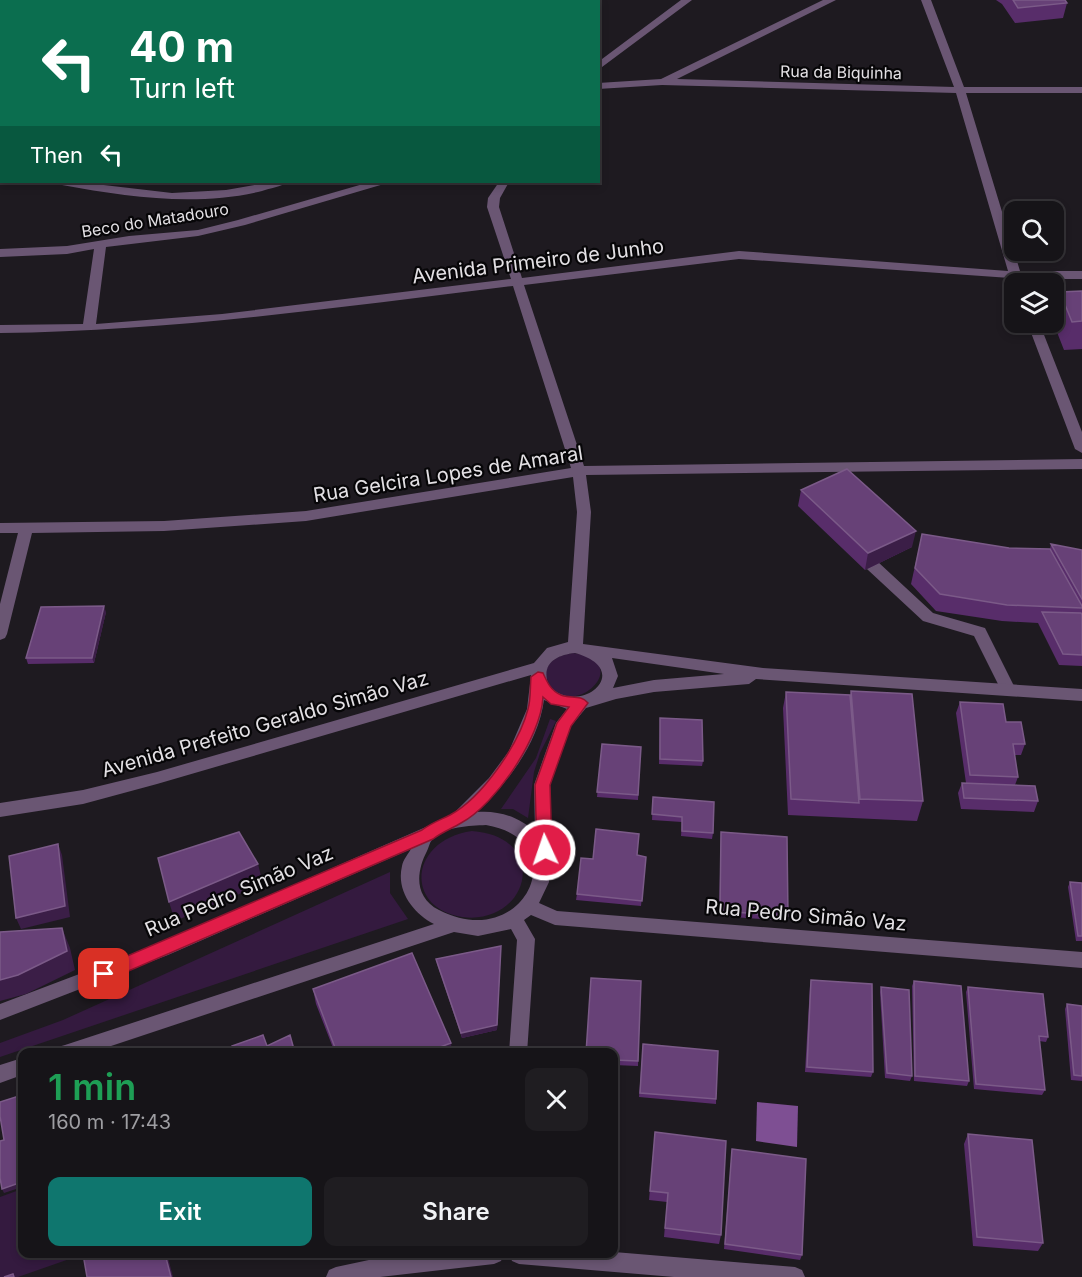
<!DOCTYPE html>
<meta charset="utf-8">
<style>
:root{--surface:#161418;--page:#1f1d21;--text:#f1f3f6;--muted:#9e9ea2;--line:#353337;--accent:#0f766e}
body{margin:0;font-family:Inter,sans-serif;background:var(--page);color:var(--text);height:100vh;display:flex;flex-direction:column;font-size:22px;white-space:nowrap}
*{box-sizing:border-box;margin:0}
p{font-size:20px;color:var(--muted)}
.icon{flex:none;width:33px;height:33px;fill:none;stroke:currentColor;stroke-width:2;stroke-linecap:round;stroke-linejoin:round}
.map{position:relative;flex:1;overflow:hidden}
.details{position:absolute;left:18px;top:1048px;width:600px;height:210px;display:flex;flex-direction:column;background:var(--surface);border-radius:12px;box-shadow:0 3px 9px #0003,0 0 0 2px var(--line)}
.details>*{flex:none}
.guide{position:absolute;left:0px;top:0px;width:600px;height:183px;box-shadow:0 3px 9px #0003,0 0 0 2px var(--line);background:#0b6e4f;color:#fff;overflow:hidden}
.controls{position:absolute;left:1004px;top:201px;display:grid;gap:12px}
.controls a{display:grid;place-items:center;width:60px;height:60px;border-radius:12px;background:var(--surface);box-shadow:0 3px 9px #0003,0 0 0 2px var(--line);font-size:30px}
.pin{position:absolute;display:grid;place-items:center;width:51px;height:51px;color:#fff;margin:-26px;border-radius:12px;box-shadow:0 3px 9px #0006}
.me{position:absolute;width:66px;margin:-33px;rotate:357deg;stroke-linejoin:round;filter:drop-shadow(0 0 4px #0008)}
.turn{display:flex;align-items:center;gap:21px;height:126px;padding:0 30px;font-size:27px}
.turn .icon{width:78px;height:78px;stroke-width:2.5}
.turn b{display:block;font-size:42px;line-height:51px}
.then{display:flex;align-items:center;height:57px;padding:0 30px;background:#0003;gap:12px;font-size:22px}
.round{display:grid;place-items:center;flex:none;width:63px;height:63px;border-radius:12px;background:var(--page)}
.headline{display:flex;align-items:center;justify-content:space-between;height:102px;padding:0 30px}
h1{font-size:36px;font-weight:600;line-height:45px;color:#1e9e55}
.button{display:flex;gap:12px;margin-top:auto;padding:12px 30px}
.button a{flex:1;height:69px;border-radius:12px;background:var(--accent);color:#fff;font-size:24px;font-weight:600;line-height:69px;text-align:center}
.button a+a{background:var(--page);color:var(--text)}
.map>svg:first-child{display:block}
.green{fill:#341a3f}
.water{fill:#7e4f93}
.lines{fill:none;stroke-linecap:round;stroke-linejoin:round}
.service{fill:#6a5673;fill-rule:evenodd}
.minor{fill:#6a5673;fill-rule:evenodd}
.wall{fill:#582d6a}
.shaded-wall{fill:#3b1e47}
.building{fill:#674177;stroke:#7b5a88;stroke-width:1.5}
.route{fill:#e11d48;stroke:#92132f;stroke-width:1.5}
.labels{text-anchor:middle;stroke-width:4.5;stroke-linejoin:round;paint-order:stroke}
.far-street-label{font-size:16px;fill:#e3e0e4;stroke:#070608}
.street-label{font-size:20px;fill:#e3e0e4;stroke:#070608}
</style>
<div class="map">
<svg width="1082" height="1277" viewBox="0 0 1082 1277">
<rect width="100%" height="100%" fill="#1e1a20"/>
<path class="green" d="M573,653c68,9 -9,77 -28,23 2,-16 14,-21 28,-23z
M550,719l6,2 -16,32 -6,19 -6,46 -15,-9h-12l35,-51z
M472,831c80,6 57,95 -10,86 -58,-9 -53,-77 10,-86z
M390,872v21l18,26 -408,138v-14l63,-23z
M22,1189v65h55l1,2 -60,21h-18v-80z"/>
<path class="water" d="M757,1102l41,4 -1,41 -41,-6z"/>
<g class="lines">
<path class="service" d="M859,548l5,1 69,64 52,15 31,62 -3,4h-10l-29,-58 -51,-15 -69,-64 -2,-4z"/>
<path class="minor" d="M5,0h14l-15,2z
M253,0h10l2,2h-11z
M681,0h11l-94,70v-8z
M823,0h13l-159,79 277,8 -33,-87h10l33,87h118v6h-116l54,178h62v8h-60l2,5h-10v3l-4,-9 -271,-19 -215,26 60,181 498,-7v10l-496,6 5,37 -8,132 180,24 319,21v12l-326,-22 -7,5 -95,8 -38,7 -30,9 -15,18 -21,59 2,74 -3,5v18l-10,21 18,8 525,41v16l-527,-43 -24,-10 -7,5 11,19 -8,114h-18l8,-113 -6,-11 -33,7 -24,-4 -364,121h-34l2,-6 7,-2 369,-121c-21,-11 -38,-33 -32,-58 1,-6 6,-12 9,-17l-243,106 -168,65v-16l156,-59 295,-129 38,-38 20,-27 18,-42 4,-34 -374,109 -74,20 -83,13v-14l83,-13 74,-18 377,-109 13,-15 21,-6 9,-130 -4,-35 -267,44 -142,10 -132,2 -25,101 -2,4 -5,2v-36l18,-71h-18v-10l164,-2 142,-10 265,-43 -58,-182c-171,21 -341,45 -513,47v-8l83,-1 11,-75 -27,5 -67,3v-8l67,-3 62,-10 69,-6 40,-10 132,-38h15l-1,2 -139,41 -47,11 -92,11 -10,77 126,-10 289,-35 -24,-72 1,-9 11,-16h10l-9,16 -1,9 23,71 217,-27 269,20 -52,-178 -294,-8 -64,4v-6l63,-4zM575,653c61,17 5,65 -26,33 -9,-22 7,-31 26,-33zM612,658l112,16 -70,6 -41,8 5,-12zM544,700l23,9 -11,14 -22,62 1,47c-15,-15 -37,-22 -58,-20 31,-30 61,-68 67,-112zM486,825c90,15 39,129 -47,85 -25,-13 -23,-38 -12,-59 2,-4 3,-10 6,-12 13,-13 36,-13 53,-14z
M0,142h2v6h-2z
M0,167h2v6h-2z
M56,182h22l94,11 54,-3 45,-8h17c-7,5 -18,6 -26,9 -66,16 -134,6 -200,-6z
M1027,322h12l43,110v21l-7,-4z
M22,1058v17l-22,8v-18z
M614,1252l181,15 7,3 3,7h-131l-155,-13 -7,-3 -3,-7h105z
M397,1254h107l-3,7 -7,3 -114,13h-54l3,-7 7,-3z"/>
</g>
<path class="wall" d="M996,0h69l2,3 -4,15 -48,5 -13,-19z
M1082,291v58l-18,1 -11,-28v-7l7,-23z
M801,490l111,57 -47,23 -67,-64z
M922,534l87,14 41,1 1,-5 31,6v116l-23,-1 -21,-42 -36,-2 -66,-10 -25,-27z
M106,612l-12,51 -66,1 -2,-6z
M851,691l72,110 -6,20 -129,-6 -5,-107 3,-16 64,3z
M960,702l65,42 -4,11h-7l4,22 -3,8 23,16 -4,11 -73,-3 -3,-16 4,-10h4l-10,-70z
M660,724l43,37 -1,5 -43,-2z
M602,744l39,3 -3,53 -41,-3z
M653,797l60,36 -1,6 -31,-3 1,-14 -30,-2z
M721,832l67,84 -1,5 -68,-5z
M637,855l9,2 -5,49 -65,-6 1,-6 16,-35z
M1070,882l12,1v58h-6l-8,-54z
M501,946l-4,84 -35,8 -25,-74 -1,-5z
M811,980l62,92 -2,5 -66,-5 5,-86z
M641,981l-3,85 -24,-1v-12z
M914,981l55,100 -2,5 -53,-5 -2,-95z
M881,987l31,89 -2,5 -25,-3 -5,-86z
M968,987l80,50 -2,5 -7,-1 6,49 -3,5 -68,-6 -8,-97z
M313,989l139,64h-117l-19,-49z
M1067,1004l15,2v75l-11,-1 -6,-71z
M643,1044l73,55v5l-77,-7z
M655,1132l66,103 -2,9 -55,-7 3,-35 -18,-2z
M968,1134l75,109 -5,8 -65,-5 -9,-102z
M732,1149l70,106 -2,5 -76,-11z"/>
<path class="shaded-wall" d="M916,531l-4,16 -47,23 3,-17z
M104,606l2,6 -12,51 -2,-5z
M58,844l4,11 8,62 -49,12 -5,-11z
M258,864l5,20 -88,37 -6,-19z
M62,928l8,20 5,22 -49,24 -26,7v-21z
M501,946l-4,84 -35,8 -1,-5z
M451,1043l1,10h-28z
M22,1182v5l-18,6 -2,-4z
M165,1254h2l6,23h-2z"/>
<path class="building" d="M1013,0h52l2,3 -49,5z
M1082,291v30l-10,1 -12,-30z
M847,469l69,62 -48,22 -67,-63z
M922,534l87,14 41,1 32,57v2l-75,-3 -67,-11 -25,-26z
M1051,544l31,6v49z
M104,606l-12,52h-66l15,-51z
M1042,612l39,1 1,2v40l-19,-1z
M851,691l61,3 11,107 -63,-2z
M786,692l64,3 9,108 -68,-4z
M960,702l43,2 3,18h15l4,22h-12l5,33 -48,-2z
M660,718l42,2 1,41 -43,-2z
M602,744l39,3 -3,48 -41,-3z
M962,783l73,3 3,15 -74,-3z
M653,797l61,5 -1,31 -31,-2v-14l-30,-3z
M596,829l43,5 -2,21 9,2 -4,44 -65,-7 4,-36 12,1z
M239,832l19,32 -89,38 -11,-44z
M721,832l66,5 1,79 -68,-5z
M58,844l7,62 -49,12 -7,-62z
M1070,882l12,1v53h-4z
M62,928l5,23 -49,24 -18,5v-48z
M501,946l-4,79 -36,8 -25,-74z
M412,953l39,90 -27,10h-87l-24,-64z
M591,978l50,3 -3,80 -24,-1v-7h-28z
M811,980l61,4 1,88 -66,-5z
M914,981l47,5 8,95 -54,-5z
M881,987l28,3 3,86 -25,-3z
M968,987l75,7 5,43 -9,-1 6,54 -69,-6z
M1067,1004l15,2v70l-8,-1z
M263,1035l4,11 23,-11 5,18h-61l-2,-7z
M643,1044l75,7 -2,48 -76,-6z
M186,1047l1,6h-20z
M22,1095v87l-20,7 -2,-11v-37l4,-1 -4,-24v-14z
M655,1132l71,9 -5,94 -56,-7 3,-35 -18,-2z
M968,1134l64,6 11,103 -66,-6z
M732,1149l74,10 -4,96 -77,-11z
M83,1254h82l6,23h-84z
M13,1274l1,3h-10z"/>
<path class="route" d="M538,672l5,1c4,9 8,18 18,22 9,4 20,-1 27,8l-17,23 -21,59 2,65 -2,5 -5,2 -6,-2 -2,-5 -2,-65 22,-62 12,-16 -18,-3 -8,-7c-2,40 -47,107 -82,126 -10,6 -19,9 -28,16l-323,140 -6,2 -5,-2 -3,-5 3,-6 323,-138c9,-7 18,-10 28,-15 32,-17 69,-71 78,-106 3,-10 2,-22 3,-32z"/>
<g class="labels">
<g class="far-street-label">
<text transform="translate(841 72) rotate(1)" y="6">Rua da Biquinha</text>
<text transform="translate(155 220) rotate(-9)" y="6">Beco do Matadouro</text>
</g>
<g class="street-label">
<text transform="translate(538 261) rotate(-7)" y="7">Avenida Primeiro de Junho</text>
<text transform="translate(448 474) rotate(-9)" y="7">Rua Gelcira Lopes de Amaral</text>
<text transform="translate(265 724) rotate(-16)" y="7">Avenida Prefeito Geraldo Simão Vaz</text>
<text transform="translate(239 891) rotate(-23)" y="7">Rua Pedro Simão Vaz</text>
<text transform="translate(806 915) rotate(5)" y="7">Rua Pedro Simão Vaz</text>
</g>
</g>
</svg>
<div class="controls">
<a><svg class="icon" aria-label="search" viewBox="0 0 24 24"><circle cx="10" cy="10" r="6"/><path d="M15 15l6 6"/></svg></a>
<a><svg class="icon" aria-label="layers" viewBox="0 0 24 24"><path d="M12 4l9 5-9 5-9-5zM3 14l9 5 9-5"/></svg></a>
</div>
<div class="pin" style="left:104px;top:974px;background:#d93025"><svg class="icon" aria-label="arrive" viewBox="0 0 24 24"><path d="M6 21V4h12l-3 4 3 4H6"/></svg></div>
<svg class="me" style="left:545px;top:850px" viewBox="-20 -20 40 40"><circle r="17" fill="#e11d48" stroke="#fff" stroke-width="3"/><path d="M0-11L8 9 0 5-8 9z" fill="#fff"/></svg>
<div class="guide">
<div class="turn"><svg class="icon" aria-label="left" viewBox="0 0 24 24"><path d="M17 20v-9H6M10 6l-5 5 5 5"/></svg><div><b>40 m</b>Turn left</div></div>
<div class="then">Then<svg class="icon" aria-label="left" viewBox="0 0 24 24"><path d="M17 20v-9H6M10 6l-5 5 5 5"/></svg></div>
</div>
<section class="details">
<div class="headline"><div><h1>1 min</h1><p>160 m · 17:43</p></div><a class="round"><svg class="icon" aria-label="close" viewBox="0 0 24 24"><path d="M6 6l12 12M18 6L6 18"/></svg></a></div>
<div class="button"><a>Exit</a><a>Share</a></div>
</section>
</div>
